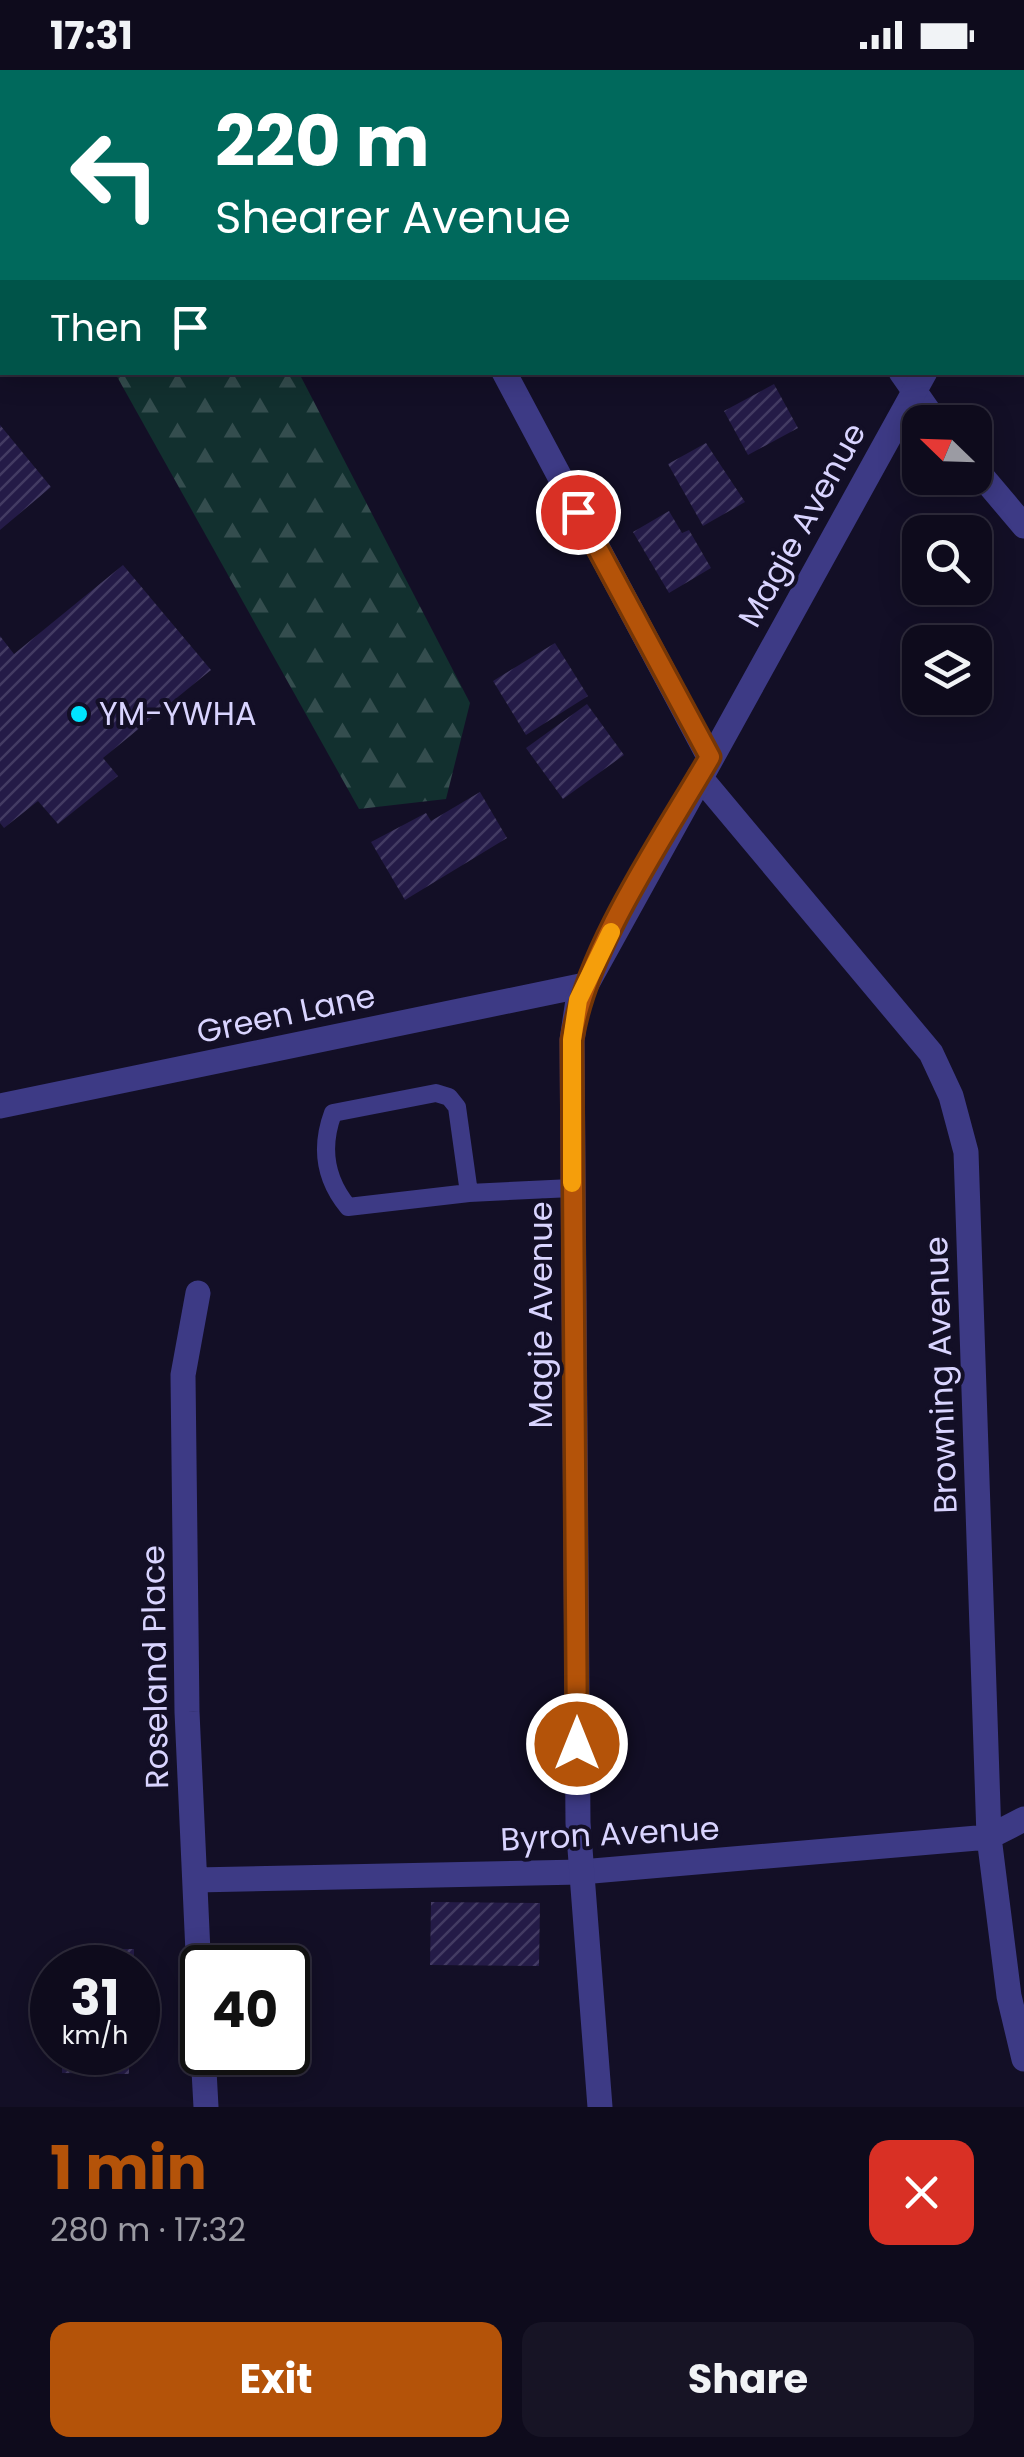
<!DOCTYPE html>
<meta charset="utf-8">
<style>
:root{--surface:#0e0b1c;--page:#171425;--text:#f1f3f6;--muted:#9b9ba3;--line:#2e2b3b;--accent:#b45309}
body{margin:0;font-family:Poppins,sans-serif;background:var(--page);color:var(--text);height:100vh;display:flex;flex-direction:column;font-size:38px;white-space:nowrap}
*{box-sizing:border-box;margin:0}
p{font-size:32px;color:var(--muted)}
.icon{flex:none;width:55px;height:55px;fill:none;stroke:currentColor;stroke-width:2;stroke-linecap:round;stroke-linejoin:round}
.map{position:relative;height:2037px;overflow:hidden}
.drawer{display:flex;flex-direction:column;background:var(--surface);flex:1}
.drawer>*{flex:none}
.banner{position:absolute;left:0px;top:0px;width:1025px;height:305px;box-shadow:0 5px 25px #0003,0 0 0 2px var(--line);background:#00695c;color:#fff;overflow:hidden}
.needle{width:65px;rotate:293deg}
.tools{position:absolute;left:902px;top:335px;display:grid;gap:20px}
.tools a{display:grid;place-items:center;width:90px;height:90px;border-radius:20px;background:var(--surface);box-shadow:0 5px 25px #0003,0 0 0 2px var(--line);font-size:50px}
.speed{position:absolute;left:30px;top:1875px;display:flex;gap:20px;font-size:50px;font-weight:700;text-align:center}
.speed>*{display:grid;place-content:center;width:130px;height:130px;border-radius:50%;background:var(--surface);box-shadow:0 5px 25px #0003,0 0 0 2px var(--line);line-height:1}
.speed small{font-size:25px;font-weight:400}
.speed .limit{border:5px solid #111;border-radius:15px;background:#fff;color:#111}
.pin{position:absolute;display:grid;place-items:center;width:85px;height:85px;color:#fff;margin:-42px;border:5px solid #fff;border-radius:50%;box-shadow:0 2px 10px #0007}
.me{position:absolute;width:110px;margin:-55px;rotate:0deg;stroke-linejoin:round;filter:drop-shadow(0 0 8px #0008)}
.turn{display:flex;align-items:center;gap:35px;height:210px;padding:0 50px;font-size:45px}
.turn .icon{width:130px;height:130px;stroke-width:2.5}
.turn b{display:block;font-size:70px;line-height:85px}
.then{display:flex;align-items:center;height:95px;padding:0 50px;background:#0003;gap:20px;font-size:38px}
.round{display:grid;place-items:center;flex:none;width:105px;height:105px;border-radius:20px;background:var(--page)}
.head{display:flex;align-items:center;justify-content:space-between;height:170px;padding:0 50px}
h1{font-size:60px;font-weight:700;line-height:75px;color:var(--accent)}
.button{display:flex;gap:20px;margin-top:auto;padding:20px 50px}
.button a{flex:1;height:115px;border-radius:20px;background:var(--accent);color:#fff;font-size:40px;font-weight:700;line-height:115px;text-align:center}
.button a+a{background:var(--page);color:var(--text)}
.status{display:flex;justify-content:space-between;align-items:center;height:70px;padding:0 50px;background:var(--surface);direction:ltr}
.status svg{height:28px;fill:currentColor}
.map>svg:first-child{display:block}
.forest{fill:url(#forest-firs)}
.building{fill:url(#building-hatch)}
.lines{fill:none;stroke-linecap:round;stroke-linejoin:round}
.service{stroke:#3d3a85;stroke-width:18}
.minor{stroke:#3d3a85;stroke-width:25}
.tertiary{stroke:#3d3a85;stroke-width:25}
.route-casing{stroke:#753606;stroke-width:25}
.route{stroke:#b45309;stroke-width:18}
.slow{stroke:#f59e0b;stroke-width:18}
.poi-dot{fill:#00e5ff;stroke:#130f26;stroke-width:4}
.labels{text-anchor:middle;stroke-width:8;stroke-linejoin:round;paint-order:stroke}
.street-label{font-size:32px;fill:#d9d4ff;stroke:#130f26}
.poi-label{font-size:32px;fill:#d9d4ff;stroke:#130f26;text-anchor:start}
</style>
<div class="status"><b>17:31</b><svg viewBox="0 0 49 12"><path d="M0 12V9h3v3zM5 12V6h3v6zM10 12V3h3v9zM15 12V0h3v12zM26 1h20v11H26zM47 4h2v5h-2z"/></svg></div>
<div class="map">
<svg width="1024" height="2037" viewBox="0 0 1024 2037">
<defs>
<pattern id="forest-firs" width="22" height="20" patternUnits="userSpaceOnUse" patternTransform="scale(2.5)"><rect width="22" height="20" fill="#12302f"/><path d="M5 1l3.5 6h-7zM16 11l3.5 6h-7z" fill="#344d4e"/></pattern>
<pattern id="building-hatch" width="6" height="6" patternUnits="userSpaceOnUse" patternTransform="scale(2.5)"><rect width="6" height="6" fill="#241b47"/><path d="M-1 1l2-2M0 6l6-6M5 7l2-2" fill="none" stroke="#433b63"/></pattern>
</defs>
<rect width="100%" height="100%" fill="#130f26"/>
<path class="forest" d="M115,303h184l171,330 -24,96 -87,10z"/>
<path class="building" d="M774,314l24,44 -50,27 -24,-44z
M0,355l51,62 -51,43z
M706,373l39,59 -42,24 -35,-62z
M669,441l13,22 7,-3 22,38 -42,25 -36,-61z
M123,495l88,105 -108,88 15,18 -60,48 -20,-23 -34,27 -4,-5v-187l14,18z
M555,573l33,53 -62,39 -33,-54z
M587,634l37,51 -61,44 -37,-51z
M480,722l27,46 -102,62 -34,-58 55,-29 5,8z
M431,1832l109,1 -1,63 -109,-1z
M80,1879h54v19h-55z
M62,1982h67v22l-67,-1z"/>
<g class="lines">
<path class="service" d="M469,1123l-12,-86 -8,-10 -13,-4 -103,20c-13,35 -8,66 15,94l121,-14 103,-5"/>
<path class="minor" d="M342,0l1,2
M739,0l1,2
M504,302l205,385
M901,302l35,50
M975,398l49,58
M699,706l232,277 20,43 15,56 23,685 20,159 15,63
M0,1036l585,-121
M198,1223l-15,82 4,337 15,328
M195,1810l386,-8 408,-35 35,-18
M203,1982l3,55"/>
<path class="tertiary" d="M1022,129l2,-3
M600,2037l-22,-284 -6,-783 6,-40 347,-628"/>
</g>
<g class="lines">
<g class="route-casing">
<path id="route" d="M577,1674l-5,-704c14,-91 91,-202 138,-283l-132,-245"/>
</g>
<use href="#route" class="route"/>
<path class="slow" d="M572,1113v-143l6,-40 33,-68"/>
</g>
<circle class="poi-dot" cx="79" cy="644" r="10"/>
<g class="labels">
<g class="street-label">
<text transform="translate(802 455) rotate(-61)" y="11">Magie Avenue</text>
<text transform="translate(286 944) rotate(-12)" y="11">Green Lane</text>
<text transform="translate(541 1245) rotate(-90)" y="11">Magie Avenue</text>
<text transform="translate(941 1305) rotate(-92)" y="11">Browning Avenue</text>
<text transform="translate(155 1597) rotate(-91)" y="11">Roseland Place</text>
<text transform="translate(610 1764) rotate(-3)" y="11">Byron Avenue</text>
</g>
<g class="poi-label">
<text x="99" y="655">YM-YWHA</text>
</g>
</g>
</svg>
<div class="tools">
<a><svg class="needle" viewBox="-14 -14 28 28"><path d="M0-13l5 13h-10z" fill="#e53935"/><path d="M0 13l5-13h-10z" fill="#9b9ba3"/></svg></a>
<a><svg class="icon" aria-label="search" viewBox="0 0 24 24"><circle cx="10" cy="10" r="6"/><path d="M15 15l6 6"/></svg></a>
<a><svg class="icon" aria-label="layers" viewBox="0 0 24 24"><path d="M12 4l9 5-9 5-9-5zM3 14l9 5 9-5"/></svg></a>
</div>
<div class="speed"><div>31<small>km/h</small></div><div class="limit">40</div></div>
<div class="pin" style="left:578px;top:442px;background:#d93025"><svg class="icon" aria-label="arrive" viewBox="0 0 24 24"><path d="M6 21V4h12l-3 4 3 4H6"/></svg></div>
<svg class="me" style="left:577px;top:1674px" viewBox="-20 -20 40 40"><circle r="17" fill="#b45309" stroke="#fff" stroke-width="3"/><path d="M0-11L8 9 0 5-8 9z" fill="#fff"/></svg>
<div class="banner">
<div class="turn"><svg class="icon" aria-label="left" viewBox="0 0 24 24"><path d="M17 20v-9H6M10 6l-5 5 5 5"/></svg><div><b>220 m</b>Shearer Avenue</div></div>
<div class="then">Then<svg class="icon" aria-label="arrive" viewBox="0 0 24 24"><path d="M6 21V4h12l-3 4 3 4H6"/></svg></div>
</div>
</div>
<section class="drawer">
<div class="head"><div><h1>1 min</h1><p>280 m · 17:32</p></div><a class="round" style="background:#d93025;color:#fff"><svg class="icon" aria-label="close" viewBox="0 0 24 24"><path d="M6 6l12 12M18 6L6 18"/></svg></a></div>
<div class="button"><a>Exit</a><a>Share</a></div>
</section>
